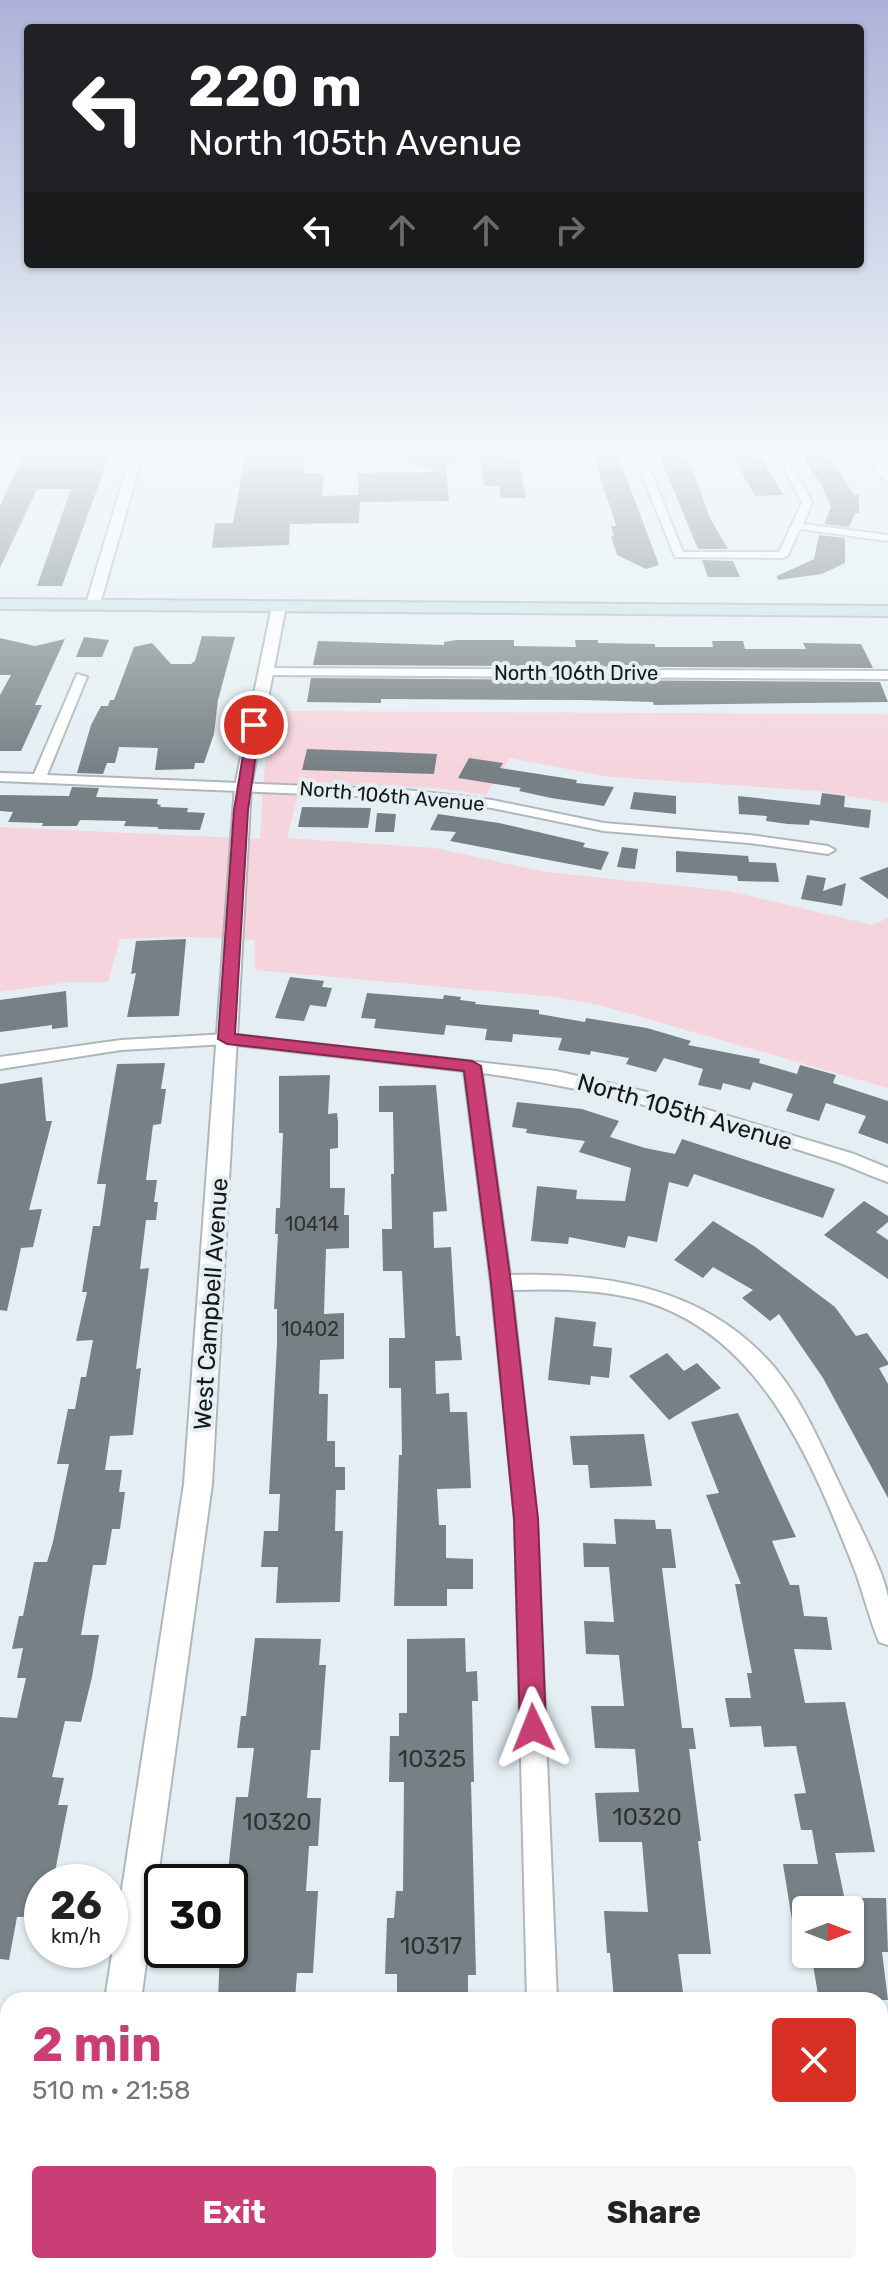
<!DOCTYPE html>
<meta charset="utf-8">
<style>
:root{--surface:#fff;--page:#f6f6f6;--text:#222;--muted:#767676;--accent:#c93e74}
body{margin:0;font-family:Rubik,sans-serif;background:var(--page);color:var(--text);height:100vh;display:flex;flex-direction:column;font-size:30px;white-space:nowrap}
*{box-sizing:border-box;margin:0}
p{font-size:26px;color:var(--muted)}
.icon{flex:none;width:44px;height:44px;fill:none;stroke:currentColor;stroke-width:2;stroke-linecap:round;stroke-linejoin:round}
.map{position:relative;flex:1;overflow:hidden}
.side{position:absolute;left:0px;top:1992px;width:888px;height:282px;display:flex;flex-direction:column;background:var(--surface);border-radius:24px 24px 0 0;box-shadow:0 2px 6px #0004}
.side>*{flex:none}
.hud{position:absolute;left:24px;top:24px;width:840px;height:244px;border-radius:8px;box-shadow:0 2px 6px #0004;background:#202124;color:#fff;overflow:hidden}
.needle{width:52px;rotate:90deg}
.controls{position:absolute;left:792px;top:1896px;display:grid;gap:16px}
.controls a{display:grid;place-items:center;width:72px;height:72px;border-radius:8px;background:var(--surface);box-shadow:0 2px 6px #0004;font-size:40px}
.speed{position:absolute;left:24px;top:1864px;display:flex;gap:16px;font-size:40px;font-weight:700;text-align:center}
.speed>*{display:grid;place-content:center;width:104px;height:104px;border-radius:50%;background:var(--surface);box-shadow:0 2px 6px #0004;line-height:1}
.speed small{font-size:20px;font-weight:400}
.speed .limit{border:4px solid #111;border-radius:12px;background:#fff;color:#111}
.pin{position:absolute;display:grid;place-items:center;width:68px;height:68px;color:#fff;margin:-34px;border:4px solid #fff;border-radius:50%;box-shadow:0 2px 8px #0007}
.me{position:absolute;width:88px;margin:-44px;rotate:358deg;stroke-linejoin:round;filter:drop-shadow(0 0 6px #0008)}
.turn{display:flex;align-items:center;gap:28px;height:168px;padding:0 32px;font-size:36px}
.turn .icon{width:104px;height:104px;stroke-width:2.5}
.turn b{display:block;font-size:56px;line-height:68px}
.lanes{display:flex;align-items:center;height:76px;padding:0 32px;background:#0003;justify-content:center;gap:40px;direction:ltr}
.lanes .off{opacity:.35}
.round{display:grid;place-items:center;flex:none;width:84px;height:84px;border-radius:8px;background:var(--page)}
.head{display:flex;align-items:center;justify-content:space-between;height:136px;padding:0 32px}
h1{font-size:48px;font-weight:700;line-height:60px;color:var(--accent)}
.button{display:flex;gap:16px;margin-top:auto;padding:16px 32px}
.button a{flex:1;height:92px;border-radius:8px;background:var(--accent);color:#fff;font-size:32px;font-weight:700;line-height:92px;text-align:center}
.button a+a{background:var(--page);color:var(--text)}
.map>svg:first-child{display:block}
.green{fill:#f6d4dd}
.building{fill:#778084}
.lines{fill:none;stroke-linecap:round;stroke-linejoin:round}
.minor-casing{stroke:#aeb8bb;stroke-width:4}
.tertiary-casing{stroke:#aeb8bb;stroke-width:4}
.secondary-casing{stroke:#aeb8bb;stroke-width:4}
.minor{fill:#fff;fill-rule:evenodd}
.tertiary{fill:#fff;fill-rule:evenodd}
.secondary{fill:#c8e3ec;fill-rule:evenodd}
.route{fill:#c93e74;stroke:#83284b;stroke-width:2}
.labels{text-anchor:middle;stroke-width:8;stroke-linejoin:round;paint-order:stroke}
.far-street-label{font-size:20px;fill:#151819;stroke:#e5eff3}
.number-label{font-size:20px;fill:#2e3234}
.street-label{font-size:24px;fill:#151819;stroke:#e5eff3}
.near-number-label{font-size:24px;fill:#2e3234}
</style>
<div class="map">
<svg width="888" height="2273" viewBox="0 0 888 2273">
<rect width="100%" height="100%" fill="#e5eff3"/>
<path class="green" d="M274,711l614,3v89l-70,-12 -208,-14 -100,-19 -24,37 -49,-7 -136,-5 -14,55 148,10 111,24 183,19 143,34 16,-7v170l-289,-83 -45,-8 -299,-27v-30l-70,-3 -65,2 -12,43h-37l-71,10v-165l260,12 4,-66z"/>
<path class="building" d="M25,450l86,1 -49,135h-25l34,-97h-34l-37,79v-62z
M246,450h58v23h20l-2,23 36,-1v-22l81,-1 -56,-18v-4h56l27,9 -20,8 3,34 -89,1 -1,21 -69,1 -1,21 -77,3 3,-25h18z
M517,450l9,48h-25l-2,-12h-15l-5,-35z
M592,450h24l43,115 -13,4 -29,-14 -6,-19h3l-3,-10h5z
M657,450h28l25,68 18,31h-30z
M729,450h25l3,7h5l21,38 -28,1z
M799,451h27l28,44h5v18h-4l-6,14 -25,-3 7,-17 -10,-23z
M819,535l26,3v25l-23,11 -44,6 -1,-4 37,-17z
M702,560l31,1 7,16h-32z
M202,636l33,1 -17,63 -4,34 -10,29h-9l-1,6 -39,1 3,-22 -39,-1 -4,16h-8l-4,11 -26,-1 14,-48 10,-19h7l2,-6h4l20,-53 18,-4 19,21h20l4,-3z
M84,637l25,3 -7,17h-26z
M0,638l35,8 30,-7 -30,66h7l-21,46h-21v-56l11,-20h-11z
M456,640h58v6l62,1 -1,-7h23v3l57,1v3h58l-1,-6h31l2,8h61l-3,-6 58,1 12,24 -560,-3 5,-24 126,4v-3z
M311,678l569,4 8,20 -234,3 -1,-3 -70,-2 -202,-1v4l-74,-1z
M307,749l83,3 47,2 -3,20 -132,-4z
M469,758l34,5 -3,5 77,12 -1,3 38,4 -10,19 -53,-8 -32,-7 2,-3 -63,-10z
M72,787l27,1 -3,9 62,2 -1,5 4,1 -1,2 28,1 -1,4 18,1 -5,17 -42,-1v-2l-34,-1 2,-5 -46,-1 -3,6h-35l1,-3 -35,-1 5,-10 -13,-1v-16l69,1z
M634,792l42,4v18l-46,-5z
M822,793l23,3 -1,11 27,3 -2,18 -59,-8 -1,5 -21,-1 -22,-3 1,-5 -28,-2 -1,-18 82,9z
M302,807l69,1 -3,20 -70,-1z
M377,813l19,1 -2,18h-19z
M438,814l61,9 86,20 -2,4 26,5 -8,18 -151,-29 6,-9 -26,-2z
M622,847l16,2 -3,20 -18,-2z
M676,851l72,5 1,6 27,1 3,19 -41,-1 -1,-5 -61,-4z
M888,867v32l-29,-21z
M807,875l19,3 -3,13 23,-8 -4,23 -41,-7z
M186,939l-7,77 -52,1 9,-44 -5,1 5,-33z
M290,977l34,4 -2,6 10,1 -6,19 -16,-2 -6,16 -29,-3z
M66,991l2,36 -16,2v-4l-52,7v-32z
M367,993l76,6 1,-4 17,2 -1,3 16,2 -1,2 64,6v4l46,8 1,-4 61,10 44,13 -3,4 72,14 -1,4 38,11 3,-9 36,10 -3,8 55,18v43l-30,-11 8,-17 -40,-13 -7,18 -33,-10 7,-17 -40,-12 -3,8 -27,-7 -2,7 -23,-5 5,-16 -39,-11 -8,14 -30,-8 3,-6 -38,-7 -1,4 -32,-5 4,-12 -49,-4 -1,8 -27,-2 2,-11 -41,-4 -2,10 -70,-7 2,-9 -15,-1z
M165,1063l-4,26h5l-5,35 -8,1 -7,55h11l-3,22h4l-2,18h-10l-6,49 9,-1 -13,101 5,-1 -8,67 -23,1 -5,34h17l-3,22h6l-5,37h-8l-6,36h-13l-12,70h18l-7,42 -11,45 -16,-1 -13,56 12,1 -6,27h10l-15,77h-11v34l-25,1 -8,43 -9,-1v-242l17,1 9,-40h-9l6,-30 -11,1 7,-33h4l11,-54h13l6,-20 16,-78h-12l11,-55h7l6,-32h5l7,-37 -17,1 11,-49h-5l11,-66h7l6,-42h-9l20,-120z
M330,1075l-2,39 9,-1 1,9v26l-8,1v39h15l-1,27h5v33l-23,1 -2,65 20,-1v46l-24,1 -1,34h9l-1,47h8v26h10v23h-9l-1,41h8l-3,71 -64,1 2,-36h-17l3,-36h14l2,-37h-11l8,-151v-34h-3l4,-75h-3l1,-26h4l3,-75h-4v-57z
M42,1077l4,44h6l-23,89 13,-1 -9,38 -12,1 -14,63 -7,-1v-226z
M436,1085l11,126 -14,1 1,36 17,-1 5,89h4l2,24 -27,1 1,33 13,-1 1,19h17l4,76 -34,1 2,36h7v33l27,1v30h-26v17h-53l5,-151h3l-1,-67h-12v-50h16l-3,-67h-19l-1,-42h10l-1,-55h3l-1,-62h-14v-26z
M517,1102l65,7 37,12 -9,16 35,11 30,6 7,-15 153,50 -12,29 -129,-44 -6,13 -19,-5 -12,60 -29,-6 -3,12 -56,-11 -1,7 -37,-3 6,-55 40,4 -1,9 49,2 6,-33 -52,-16 6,-11 -59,-8 1,-4 -15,-2z
M864,1201l24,15v6l-12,10 12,8v39l-64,-44z
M713,1221l41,25 81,61 21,29 11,-3 21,29v3l-9,3 9,16v114l-65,-120 -44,-64 -9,7 -28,-23 11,-8 -40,-23 -10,11 -29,-18z
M555,1317l41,5 -3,24 19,2 -3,30 -18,-2 -1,9 -42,-5z
M667,1353l17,18 13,-8 24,25 -52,32 -40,-44z
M738,1413l58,124 -24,4 18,44h9l5,31 23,1 5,33 -38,-1 11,54 40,-1 30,150 -40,1 12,57h-41v34l-10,1 -13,-81h35l-6,-34h-11l-7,-36 12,-1 -10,-47 -32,1 -3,-21 -31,1 -5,-29h26l-4,-25h5l-17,-89h6l-35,-89 13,-2 -28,-71z
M644,1434l8,52 -62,2 -2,-23h-15l-3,-29z
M614,1519l41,1 1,9h15l5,39h-14l20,160h11l3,21h-7l12,92h-3l13,113h-33l6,46h-70l-4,-47h-3l-3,-42 44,1 -6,-70h-43l-4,-49 44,-1 -4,-43 -40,-1 -4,-42h33l-5,-51 -33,-1 -2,-33 30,1 -5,-55h-25l-1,-24 33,1z
M255,1638l66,1 -2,26h7l-6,85h-9l-4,48h14l-3,48h-9l-3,45h12l-5,82h-16l-2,27h-77l2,-50h10l-2,-79 8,-74h12l6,-49h-17l4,-32h5z
M465,1638l1,34 11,-1 1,30h-6l2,81h-3l5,193h-8v25h-71v-26h-12l2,-56h7l2,-27h7l1,-109h-15l1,-46h9v-23h8v-74z
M850,1898h36l2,54h-6l6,48h-69l-6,-35 37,-1z"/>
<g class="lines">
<g class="minor-casing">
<path id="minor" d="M0,450h6l-6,4z
M632,450h10l41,102h96l23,-49 -27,-53h10l27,53 -9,21 85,11v6l-88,-12 -12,26 -5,3 -108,-1z
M265,668l623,3v8l-627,-4v-6z
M77,674l10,3 -40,98 359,15 86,10 112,23 145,12 79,11 7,4 -7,4 -79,-11 -145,-12 -112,-23 -86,-10 -406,-17v-8l34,1z
M227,1034l329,37 99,23 199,60 34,14v14c-18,-6 -34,-14 -51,-20 -120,-38 -231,-73 -355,-89l28,202c100,-2 197,13 265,93 28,34 46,77 65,117 13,29 43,83 48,112 0,15 0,33 0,48l-9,-3c-9,-22 -15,-46 -23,-69 -44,-111 -95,-244 -223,-275 -40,-9 -81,-9 -121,-8l25,229 20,481h-30l-12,-481 -24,-236 -27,-212 -237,-27 -106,6 -121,19v-12l121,-17z
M536,2266h32v7h-32z"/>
</g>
<g class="tertiary-casing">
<path id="tertiary" d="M132,450h12l-44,154 -12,3 -2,-3z
M863,450h12l13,19v13l-4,-2z
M279,602l7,4 -35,180 -39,698 -71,516h-36l79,-516 51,-698 37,-180z
M64,2266h40l-1,7h-40z"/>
</g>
<g class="secondary-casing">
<path id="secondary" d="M0,599l888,7v10l-888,-7z"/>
</g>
<use href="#minor" class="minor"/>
<use href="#tertiary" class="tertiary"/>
<use href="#secondary" class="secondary"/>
</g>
<linearGradient id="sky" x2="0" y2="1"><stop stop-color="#aeb2d9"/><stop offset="0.59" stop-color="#f3f8fa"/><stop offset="1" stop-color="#f3f8fa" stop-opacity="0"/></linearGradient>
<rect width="888" height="768" fill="url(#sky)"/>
<path class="route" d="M254,721l6,4 -12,85 -13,224 237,27 9,5 30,217 27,236 8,209 -4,9 -9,4 -9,-4 -4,-9 -6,-209 -23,-236 -27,-212 -237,-27 -9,-5 16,-229 14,-85z"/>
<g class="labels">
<g class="far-street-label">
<text x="576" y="680">North 106th Drive</text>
<text transform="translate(392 796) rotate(5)" y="7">North 106th Avenue</text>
</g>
<g class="number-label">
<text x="312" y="1231">10414</text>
<text x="310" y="1336">10402</text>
</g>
<g class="street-label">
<text transform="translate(685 1112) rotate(16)" y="8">North 105th Avenue</text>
<text transform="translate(211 1304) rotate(-86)" y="8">West Campbell Avenue</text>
</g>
<g class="near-number-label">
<text x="432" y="1767">10325</text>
<text x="647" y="1825">10320</text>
<text x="277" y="1830">10320</text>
<text x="431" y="1954">10317</text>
</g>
</g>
</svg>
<div class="controls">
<a><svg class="needle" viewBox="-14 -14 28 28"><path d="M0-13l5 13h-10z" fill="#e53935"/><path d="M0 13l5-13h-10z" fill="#767676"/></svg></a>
</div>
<div class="speed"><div>26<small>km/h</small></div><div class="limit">30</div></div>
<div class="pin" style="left:254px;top:725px;background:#d93025"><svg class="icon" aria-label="arrive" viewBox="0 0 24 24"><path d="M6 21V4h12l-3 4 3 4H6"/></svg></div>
<svg class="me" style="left:533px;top:1728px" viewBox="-20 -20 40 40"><path d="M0-17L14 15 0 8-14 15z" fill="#c93e74" stroke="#fff" stroke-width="4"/></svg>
<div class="hud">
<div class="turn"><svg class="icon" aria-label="left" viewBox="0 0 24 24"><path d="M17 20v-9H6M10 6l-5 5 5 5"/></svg><div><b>220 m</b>North 105th Avenue</div></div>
<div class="lanes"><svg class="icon" aria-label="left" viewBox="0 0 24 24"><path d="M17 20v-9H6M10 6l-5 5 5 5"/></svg><svg class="icon off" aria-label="ahead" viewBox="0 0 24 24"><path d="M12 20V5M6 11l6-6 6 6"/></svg><svg class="icon off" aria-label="ahead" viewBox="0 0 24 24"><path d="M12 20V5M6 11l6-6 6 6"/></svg><svg class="icon off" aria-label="right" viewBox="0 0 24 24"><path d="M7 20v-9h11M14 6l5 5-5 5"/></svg></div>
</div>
<section class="side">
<div class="head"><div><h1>2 min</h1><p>510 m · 21:58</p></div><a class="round" style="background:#d93025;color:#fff"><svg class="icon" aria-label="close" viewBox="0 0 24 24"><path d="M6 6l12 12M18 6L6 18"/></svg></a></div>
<div class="button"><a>Exit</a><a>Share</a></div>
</section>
</div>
